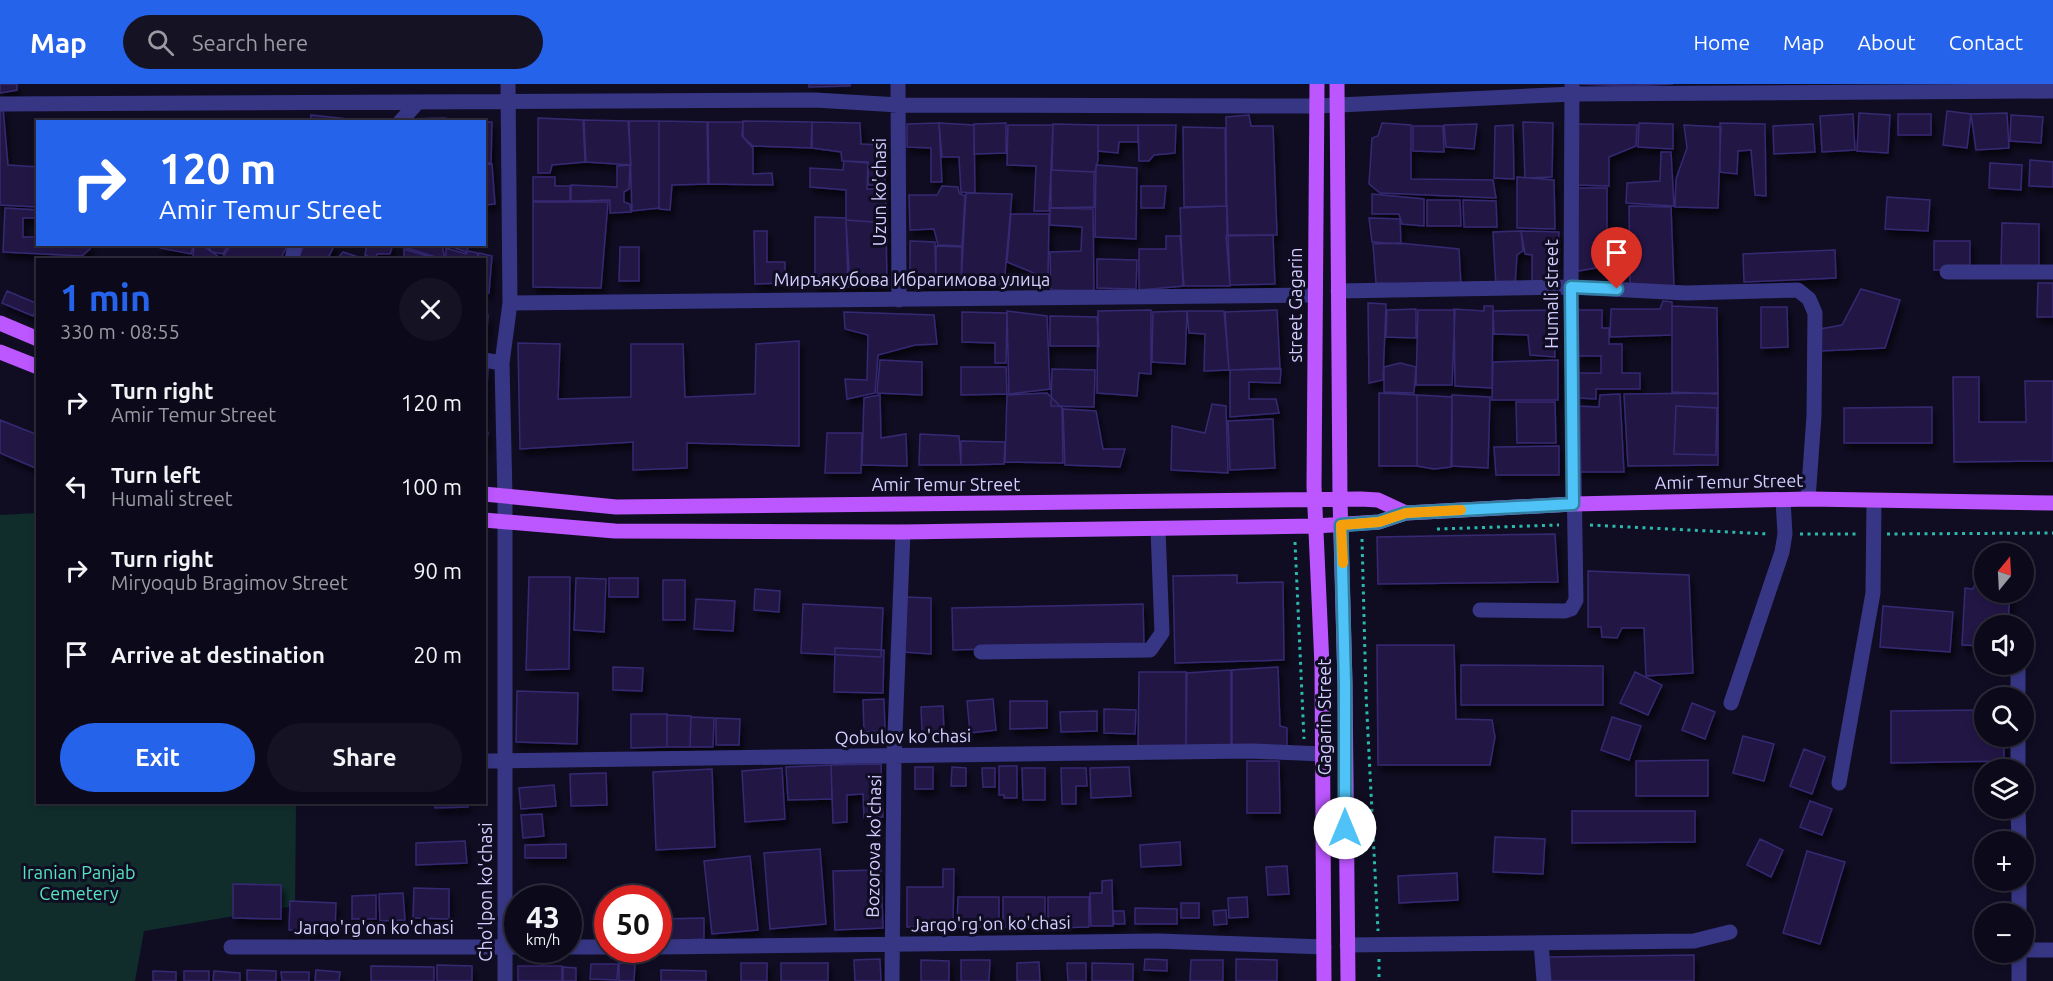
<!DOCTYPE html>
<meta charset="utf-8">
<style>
:root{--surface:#0c0a1a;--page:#151323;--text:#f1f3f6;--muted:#9a9aa2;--line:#2c2b39;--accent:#2563eb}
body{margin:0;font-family:Ubuntu,sans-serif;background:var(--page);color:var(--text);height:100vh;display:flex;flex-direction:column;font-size:22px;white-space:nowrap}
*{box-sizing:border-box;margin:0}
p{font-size:20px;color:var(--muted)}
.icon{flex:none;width:33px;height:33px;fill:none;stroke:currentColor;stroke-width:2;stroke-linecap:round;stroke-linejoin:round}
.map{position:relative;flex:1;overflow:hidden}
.details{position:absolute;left:36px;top:174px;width:450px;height:546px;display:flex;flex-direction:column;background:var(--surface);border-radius:0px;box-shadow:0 3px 9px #0003,0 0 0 2px var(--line)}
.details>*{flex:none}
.hud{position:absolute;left:36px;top:36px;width:450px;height:126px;border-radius:0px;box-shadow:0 3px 9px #0003,0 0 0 2px var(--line);background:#2563eb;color:#fff;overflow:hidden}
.needle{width:39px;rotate:18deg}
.tools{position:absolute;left:1974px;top:459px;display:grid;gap:12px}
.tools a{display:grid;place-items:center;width:60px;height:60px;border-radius:50%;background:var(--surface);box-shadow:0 3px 9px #0003,0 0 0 2px var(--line);font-size:30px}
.speed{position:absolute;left:504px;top:801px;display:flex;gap:12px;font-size:30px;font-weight:700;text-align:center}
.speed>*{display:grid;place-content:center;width:78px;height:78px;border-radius:50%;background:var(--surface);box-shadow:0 3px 9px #0003,0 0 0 2px var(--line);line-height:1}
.speed small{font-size:15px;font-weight:400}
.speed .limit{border:9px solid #d22;background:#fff;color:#111}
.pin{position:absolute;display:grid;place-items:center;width:51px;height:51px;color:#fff;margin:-62px -26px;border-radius:50% 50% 50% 0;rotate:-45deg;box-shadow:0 0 6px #0007}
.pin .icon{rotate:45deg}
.me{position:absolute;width:66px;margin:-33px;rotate:0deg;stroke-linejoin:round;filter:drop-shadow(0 0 4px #0008)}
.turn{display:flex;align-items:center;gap:21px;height:126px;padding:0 24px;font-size:27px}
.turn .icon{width:78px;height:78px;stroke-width:2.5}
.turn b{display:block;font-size:42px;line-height:51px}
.round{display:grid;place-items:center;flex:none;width:63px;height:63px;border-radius:32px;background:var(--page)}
.head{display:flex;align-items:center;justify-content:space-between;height:102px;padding:0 24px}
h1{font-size:36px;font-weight:700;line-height:45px;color:var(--accent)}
.cta{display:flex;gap:12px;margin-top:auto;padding:12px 24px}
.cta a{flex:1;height:69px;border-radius:36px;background:var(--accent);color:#fff;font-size:24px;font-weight:700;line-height:69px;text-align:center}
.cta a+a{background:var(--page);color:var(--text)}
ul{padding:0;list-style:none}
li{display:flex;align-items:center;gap:18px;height:84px;padding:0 24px}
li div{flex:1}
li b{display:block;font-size:22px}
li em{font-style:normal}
header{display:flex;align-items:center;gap:36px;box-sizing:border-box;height:84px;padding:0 30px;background:var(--accent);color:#fff}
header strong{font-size:28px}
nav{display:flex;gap:33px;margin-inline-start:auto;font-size:21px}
.search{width:420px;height:54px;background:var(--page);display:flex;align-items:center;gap:15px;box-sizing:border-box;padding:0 21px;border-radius:33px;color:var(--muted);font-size:22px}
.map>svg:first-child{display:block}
.green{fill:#102d2c}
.building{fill:#201845;stroke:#362972;stroke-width:1.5;filter:url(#shadow)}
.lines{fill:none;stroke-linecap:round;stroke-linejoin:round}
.path{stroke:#29b9ad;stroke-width:3;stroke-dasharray:3 4.5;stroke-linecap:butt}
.minor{stroke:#373684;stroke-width:15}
.major{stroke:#bc56ff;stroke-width:15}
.route-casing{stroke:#337fa1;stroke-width:15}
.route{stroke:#4fc3f7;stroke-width:10}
.slow{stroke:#f59e0b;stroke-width:10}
.labels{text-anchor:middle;stroke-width:6;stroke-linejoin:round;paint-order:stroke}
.street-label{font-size:18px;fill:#d3cfff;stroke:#100d23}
.park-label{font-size:18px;fill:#56e4bd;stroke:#100d23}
</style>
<header>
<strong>Map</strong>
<div class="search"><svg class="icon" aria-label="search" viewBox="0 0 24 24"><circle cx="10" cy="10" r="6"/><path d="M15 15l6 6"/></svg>Search here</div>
<nav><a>Home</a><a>Map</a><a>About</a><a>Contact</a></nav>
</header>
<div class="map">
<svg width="2053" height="897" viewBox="0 0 2053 897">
<defs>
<filter id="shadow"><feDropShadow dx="3.5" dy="6" stdDeviation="3" flood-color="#0009"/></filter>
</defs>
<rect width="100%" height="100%" fill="#100d23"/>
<path class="green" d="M37,429l1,289 258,1 -1,103 -151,25 -9,50h-135v-466z"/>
<path class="building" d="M0,0h17v6l-17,3z
M809,0h41v2l-41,1z
M1578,0h52v2z
M1630,0h43l-43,2z
M0,24h3l5,57 30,2v40l-38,-2z
M1947,27l24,3 -4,34 -24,-3z
M1859,29l31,2 -2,38 -31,-2z
M2007,29l2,35 -33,2 -5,-36z
M1853,30l2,36 -33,2 -2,-36z
M1898,30h33v21h-33z
M311,31l37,4v3h-38z
M1249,31l2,11h22l4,109h-50l-1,-118z
M2011,31l32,2 -2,26 -31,-2z
M444,34l15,3 -52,1 1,-3z
M538,34l45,2 2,42 -33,3 -2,8h-12z
M584,36l44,1 3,44 -45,-3z
M629,37h30v87l-27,3z
M659,37l48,1 1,62 -36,1 -2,25 -11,-1z
M743,37l69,1 -1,26 -58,-2 -10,-9z
M484,38h8l-1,41h-7z
M708,38h35l-1,14 11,12v26l19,-1 1,12 -64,-1z
M812,38l48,1 1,21 24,1v40h-17v-23l-26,-1 -1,-9 -29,-4z
M1523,38l30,1 -1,54 -27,1z
M939,39l35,2 1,68 -14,-1 -2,-35h-17z
M939,39l3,59h-11v-34l-24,-1v-23z
M1006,39v30l-32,1v-30z
M1382,39l29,2v54l82,1 3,18 -116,-5 -11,-9 3,-46 6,-2z
M1639,39l34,1v25l-35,-2z
M1720,39l45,1 1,72 -11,-1 -4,-45 -13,1 -1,23 -17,-2z
M1053,40l45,1v35l-3,12 -43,-2z
M1477,40l-3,25 -28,-2 -2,-22z
M1578,40l59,1 -1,21 -27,11v29l-32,-1z
M1813,40l2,28 -41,2 -1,-28z
M1008,41h45l-4,86h-15l2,-45 -29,-1z
M1098,41h40v17h-19l-1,11 -20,-2z
M1138,41h38l-1,28 -21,2 -5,6h-10z
M1513,41l1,54 -20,-1 1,-52z
M1684,41l37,2 -3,81 -43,-1 1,-28 11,-31z
M1413,42h30l1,26 -31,-1z
M1183,43l42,1 1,78 -42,1z
M1661,68h10l3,54 -48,-3 1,-20 33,-2z
M2030,76l23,2v25l-24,-1z
M844,77l24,2 -1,26h19v34l-40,-3v-30l-36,-3v-19l33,2z
M1990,79l32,2 -1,25 -32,-2z
M492,80l3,40 -11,1v-40z
M630,81l-1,24 -5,3v10l6,2 1,8 -21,1v-13l-39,1v-16l46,2v-21z
M1096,81l41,3 -1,71 -41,-2z
M1051,86l43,2v35l-43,1z
M533,93h22v9h15v15h-37z
M1517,93l37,3 1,49 -38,-1z
M942,102l16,1 1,6 6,3 -3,50 -24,-1 -4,-16 -24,1 -1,-35h28z
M1141,102h25l-2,22h-23z
M1577,104h30v42l-6,37 -23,4z
M966,109l46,1 -8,91h-43z
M1372,110l52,5v27l-22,-2 -3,-10h-27z
M1887,113l43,3 -2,31 -43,-2z
M1427,116h33l1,26h-34z
M1463,116l33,1 1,26h-33z
M533,118h75l-7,86 -68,-1z
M1227,122l3,80h-47l-3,-78z
M1629,122l42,1 3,79 -44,-1z
M5,124l33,2v8h-15v19h15v7h52v5l-8,7 -79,-4z
M1050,124l43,1 1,82 -43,-1 -1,-38 31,-1 1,-24 -32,-2z
M1011,130h38l-1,65 -41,-17z
M815,133l31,1 2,69 -33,-1z
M1369,134l31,1 1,25 -29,-2z
M846,136l40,3 1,63h-37z
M2002,139l37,1v46l-38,-1z
M754,147h13v31h18v21l-30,1z
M1521,147l38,1 -3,52 -24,-1v-28l-7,-1z
M1521,147l2,20 -6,4 -2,31 -19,1 -3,-55z
M1273,151l2,49 -45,1 -4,-49z
M1166,152h14l4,50 -45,4v-41h27z
M910,157l25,1 1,44 -26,-1z
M1934,157h36v29h-36z
M1399,159l60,6 2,37 -85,-3 -3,-39z
M160,160h34l-3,10 -31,-6z
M194,160h6l22,15 -37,1 8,-3z
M206,160h23l-6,10 -11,-2z
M231,160h57l-8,16h-51l-6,-3z
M305,160h30l-8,16h-30z
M367,160h26l-3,10h-13l-2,6 -10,-5z
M405,160h37l3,16 -41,-13z
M445,160h25l-4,8z
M936,162l26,1 -1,39h-25z
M620,163h19v34h-20z
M446,164l20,6 3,-3 8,2 1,3 1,-3 13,3 -3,37h-5v-33h-38z
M404,165l36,11h-36z
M1835,166l1,28 -92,4 -1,-28z
M343,168l22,7v1h-29z
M1097,175l40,1 -1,29 -39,-1z
M2038,199h15v34h-16z
M1861,205l39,11 -15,48 -65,3v-22l22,-4z
M7,207l31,13 -5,12 -31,-13z
M1663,217l9,1v33l-62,2 1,-28h49z
M1368,219l18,1 -3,76 -14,3z
M1484,222h9l-1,82 -37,-2 -1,-77 30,2z
M1672,222l45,2 1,86 -46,-2z
M1761,223h26l1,40 -27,1z
M1416,225v29l-30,-1 1,-27z
M1151,226v64l-12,-1 -2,23 -40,-3 1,-82z
M1277,226l3,58 -51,2 -4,-58z
M1418,226h37l-3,75h-36z
M1553,226l2,47 -25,-2 -2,-20 -34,-1 -1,-23z
M1578,226h24v18h7v16h13v29h18v16h-44v10l-17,-1v-25h22v-17h-23z
M1007,227l40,5 3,73 -41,5z
M1187,227l-2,53 -33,-2 1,-50z
M1187,227h37l5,59 -25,1 1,-37 -16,-1z
M844,228l90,3 3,29 -22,1 -37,10 -3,38 -28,6 -2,-20 22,1 1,-45 -23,-6z
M962,228l45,1 -1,50h-11v-20l-33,-1z
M484,231h4l-3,42h-1z
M1050,232l47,1 2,29h-49z
M799,257v105l-112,-3v25l-54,2v-28l-113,7 -2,-106 42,1 -2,55 73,-2v-53h52l2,53 70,-3 1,-50z
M880,276l42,2v33l-45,-2z
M1558,276v40h-66l1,-38z
M1400,279l16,4 -2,26 -30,-1v-25z
M484,282h4l-3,66h-1z
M961,283h45l1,27 -46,1z
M1052,285l43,1 -1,37 -43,-1z
M1281,285l-1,14 -31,-1v17h27l3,14 -49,4v-47z
M1953,293h26v45h47l-1,-41h28v80l-99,1z
M1047,309l15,15 1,55 -58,-1 2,-67z
M1379,309l38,2v71h-38z
M1718,309v72l-90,1 -4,-72z
M1620,310l4,78h-48v-66l23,1 1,-12z
M880,311l1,43 25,-4 1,32 -45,-1 2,-67z
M1417,311l35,2 -1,70 -17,2 -17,-3z
M1452,311l38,2 -2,71 -36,-2z
M1516,318h39l1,41h-39z
M1212,320l14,2 2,67 -57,-3 1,-44 33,7z
M1676,322l41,2 -1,47 -42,-1z
M1932,323v36h-88v-35z
M1063,325l33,2 7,38h22l-5,18 -55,-2z
M1273,335l2,49 -45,2 -2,-49z
M0,336l38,15v34l-38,-16z
M484,349h4l-4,20z
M827,349h35l-1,40h-36z
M920,350l39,2 2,29h-42z
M961,357l44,1 -1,22 -43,1z
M1559,362v29h-63l-2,-28z
M1555,450l3,48 -180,2 -1,-47z
M1588,487l101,4 4,98 -47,3 -2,-48h-22l-5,10 -15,-1 -1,-10h-13z
M1237,491v8l46,-1 1,78 -109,3 -2,-87z
M1984,491v17h26l-2,34h-24v20l-22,-1 3,-57 8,1 3,-7z
M529,493h41l-1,92 -43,1z
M576,494l30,1 -2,53 -30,-2z
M609,494h29v19h-29z
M663,496h22v40h-22z
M755,505l25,2 -1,21 -25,-2z
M905,513l26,1v56l-27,-2z
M696,515l39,2 -2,30 -39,-2z
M803,520l80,4 -2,49 -80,-4z
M1143,520l1,41 -191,5 -1,-42z
M1883,522l70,6 -3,40 -70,-5z
M1377,561h77l2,74 36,1 3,17 -5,28h-112z
M835,564l49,2 -1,43 -49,-1z
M1461,581l142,1v39h-142z
M613,583l30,1 -1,23 -29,-1z
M1278,583l2,59 7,2v18l-55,1v-77z
M1231,586v78l-45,1 1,-76z
M1139,588h47v77l-48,4z
M1635,588l27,13 -14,30 -28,-12z
M517,607l61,2 -1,51 -61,-2z
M884,615l1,32 -21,1 -1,-32z
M993,615l3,31 -26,3 -3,-32z
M1010,617h37v27l-37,1z
M1692,619l23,9 -10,27 -23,-9z
M943,622l1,25 -22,1 -1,-25z
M1104,625l32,1 -1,24 -31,-1z
M1984,626v26h20v25l-113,2v-52z
M1097,627v20l-36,1 -1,-20z
M631,630h36v33l-36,1z
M667,631l24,1 -1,31h-23z
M691,633l23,1 -1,29h-23z
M1612,633l29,9 -12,34 -28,-10z
M716,634l24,1 -1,26h-23z
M1743,652l31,8 -10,37 -31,-8z
M1804,665l21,8 -13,37 -22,-8z
M1708,676v36h-72v-35z
M1247,677h32l1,52h-33z
M881,680l2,53 -19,1 -1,-24 -16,1v27l-14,1 -2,-58z
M831,681l1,34 -44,1 -2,-33z
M999,682h18v32h-13v-3h-5z
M915,683h18v22h-18z
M952,683l14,1v18h-15z
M1129,683l2,29 -40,2 -1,-30z
M782,684l3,51 -40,3 -3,-51z
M982,684h13v19h-12z
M1022,684h23v32h-22z
M1061,684h25l1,18h-11v18h-14z
M712,685l3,78 -59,3 -3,-78z
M606,689l1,32 -36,1 -1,-32z
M554,701l2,21 -35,3 -2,-21z
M1810,717l22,8 -10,26 -22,-8z
M435,718h33v5l-33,1z
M1572,727h123v31l-123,1z
M542,730l2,22 -21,2 -2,-23z
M1495,753l50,2 -2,35 -50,-2z
M1760,755l23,11 -12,27 -24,-12z
M465,757l2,22 -51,2v-22z
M1180,758l1,23 -40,2 -1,-22z
M566,760v14h-41v-13z
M820,765l6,75 -56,5 -6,-76z
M1807,767l38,11 -25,82 -37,-11z
M750,772l8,74 -46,4 -8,-73z
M1287,782l2,28 -21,1 -2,-28z
M943,785h11l-1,58h-46v-40h36z
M881,786l2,58 -48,2 -2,-59z
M1457,789l1,27 -59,3 -1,-27z
M1112,796l1,46h-22l-1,-33h12v-12z
M233,800l48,1v34l-48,-1z
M414,804l35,1v30l-36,-1z
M403,809l2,27 -25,1 -1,-27z
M376,811v24h-24v-23z
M958,813h41v30h-42z
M1003,813h42v30h-42z
M1048,813h41v30l-41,1z
M1247,813l1,20 -19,1 -1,-20z
M290,817l46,2 -1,29 -46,-2z
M1181,819h18v15h-18z
M1135,824l42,1v15h-42z
M1226,826l1,14 -13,1 -1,-14z
M1113,827h11l1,13h-11z
M568,828h3v28h-3z
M704,834v21l-42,2 -1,-22z
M1694,871v26h-145v-24z
M880,875l1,22h-26l-1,-21z
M1145,875l22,1v11l-23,-1z
M1236,875l41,1v21h-41z
M921,876l28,1v20h-28z
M961,876h29l-1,21h-28z
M1191,876h32v21h-33z
M1039,878l1,19h-23v-18z
M619,879l16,1 -1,17h-15z
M741,879h26v18h-26z
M781,879h47v18h-47z
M1067,879h19v18h-18z
M1092,879l41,1v17h-41z
M591,880h27l-1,16 -27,-1z
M437,881l35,1v15h-35z
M371,882l63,1v14h-63z
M518,882h44v15h-44z
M563,883l13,1v13h-13z
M247,886l29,1v10h-29z
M316,886l24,2 -1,9h-24z
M661,886l45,1v10h-45z
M153,887l23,1v9h-23z
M184,887h25v10h-25z
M214,887l26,2v8h-27z
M281,888h28v9h-27z"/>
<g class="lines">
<path class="path" d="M1590,441l179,9
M1437,445l122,-4
M1800,450h59
M1887,450l166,-1
M1362,455l4,155 12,237
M1295,458l9,197
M1379,875v22"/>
<path class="minor" d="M898,0l1,216
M0,20l815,-4 84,5 418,1 256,-12 480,-3
M400,38l18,-20
M292,176l3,-16
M1947,188h106
M1338,207l233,-4 115,6 112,-3 11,9 6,14 -1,103 -6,83
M510,219l805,-8
M484,276l18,3
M1480,526l85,1 6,-2 5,-9 -5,-313 1,-203
M981,568l169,-2 12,-17 -4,-104
M2018,580v34
M1731,619l51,-151 3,-18 -2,-34
M2018,652v34
M484,677l767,-10 72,3
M1839,699l34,-190 1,-92
M2018,724l1,34
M2019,796v34
M1541,859l3,38
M1347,861l347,-4 36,-9
M231,863h287
M568,863h40
M658,863l500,-6 166,6
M2024,866h29
M505,897v-484l-3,-134 8,-60 -2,-219
M892,897l2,-224 9,-225
M2019,897v-29"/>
<path class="major" d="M1317,0l-3,402 8,180 2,315
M1337,0l3,416 5,184 3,297
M0,239l38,16
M0,268l38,15
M484,410l132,13 745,-8 17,1 28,13
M484,436l131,11 288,1 412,-6 64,-4 27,-9 167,-9 235,-5 245,4"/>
</g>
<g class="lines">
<g class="route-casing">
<path id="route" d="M1345,744v-144l-4,-159 38,-3 27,-9 167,-9 -2,-217 46,2"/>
</g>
<use href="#route" class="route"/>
<path class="slow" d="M1343,479l-2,-38 38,-3 27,-9 55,-3"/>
</g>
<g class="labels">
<g class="street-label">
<text transform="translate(880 108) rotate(-90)" y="6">Uzun ko'chasi</text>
<text x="912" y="202">Миръякубова Ибрагимова улица</text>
<text transform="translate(1552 210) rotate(-90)" y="6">Humali street</text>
<text transform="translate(1296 221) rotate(-90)" y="6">street Gagarin</text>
<text transform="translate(1729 398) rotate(-1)" y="6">Amir Temur Street</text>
<text x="946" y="407">Amir Temur Street</text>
<text transform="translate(1325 633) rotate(-90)" y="6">Gagarin Street</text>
<text transform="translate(903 653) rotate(-1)" y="6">Qobulov ko'chasi</text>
<text transform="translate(874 762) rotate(-89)" y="6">Bozorova ko'chasi</text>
<text transform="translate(486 808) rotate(-90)" y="6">Cho'lpon ko'chasi</text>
<text transform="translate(991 840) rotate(-1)" y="6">Jarqo'rg'on ko'chasi</text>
<text x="374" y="850">Jarqo'rg'on ko'chasi</text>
</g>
<g class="park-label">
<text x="79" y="795">Iranian Panjab<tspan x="79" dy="21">Cemetery</tspan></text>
</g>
</g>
</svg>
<div class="tools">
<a><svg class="needle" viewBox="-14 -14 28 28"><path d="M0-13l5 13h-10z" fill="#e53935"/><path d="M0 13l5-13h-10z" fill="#9a9aa2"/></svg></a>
<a><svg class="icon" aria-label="sound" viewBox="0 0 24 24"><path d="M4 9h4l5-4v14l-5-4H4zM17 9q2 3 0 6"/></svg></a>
<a><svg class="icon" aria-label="search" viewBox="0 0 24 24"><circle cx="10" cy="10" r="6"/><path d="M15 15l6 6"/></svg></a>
<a><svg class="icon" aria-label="layers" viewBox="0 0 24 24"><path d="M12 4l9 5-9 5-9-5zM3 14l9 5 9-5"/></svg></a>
<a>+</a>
<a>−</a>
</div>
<div class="speed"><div>43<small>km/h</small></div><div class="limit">50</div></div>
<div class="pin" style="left:1617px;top:205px;background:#d93025"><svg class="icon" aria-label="arrive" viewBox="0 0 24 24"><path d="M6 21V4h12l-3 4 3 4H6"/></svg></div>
<svg class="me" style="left:1345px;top:744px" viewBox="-20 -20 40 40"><circle r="19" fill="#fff"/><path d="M0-13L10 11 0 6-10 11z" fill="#4fc3f7"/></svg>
<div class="hud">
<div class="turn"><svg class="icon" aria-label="right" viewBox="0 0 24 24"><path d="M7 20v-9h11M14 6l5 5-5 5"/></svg><div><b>120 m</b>Amir Temur Street</div></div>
</div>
<section class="details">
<div class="head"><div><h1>1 min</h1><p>330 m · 08:55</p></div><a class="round"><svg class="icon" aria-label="close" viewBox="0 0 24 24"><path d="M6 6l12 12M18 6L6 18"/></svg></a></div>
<ul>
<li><svg class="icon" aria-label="right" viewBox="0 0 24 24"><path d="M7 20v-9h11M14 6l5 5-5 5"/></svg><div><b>Turn right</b><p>Amir Temur Street</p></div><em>120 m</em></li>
<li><svg class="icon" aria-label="left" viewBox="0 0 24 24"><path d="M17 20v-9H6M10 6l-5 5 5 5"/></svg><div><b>Turn left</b><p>Humali street</p></div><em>100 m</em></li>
<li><svg class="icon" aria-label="right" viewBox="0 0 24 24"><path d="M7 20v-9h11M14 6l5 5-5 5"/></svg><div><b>Turn right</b><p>Miryoqub Bragimov Street</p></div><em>90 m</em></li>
<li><svg class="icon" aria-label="arrive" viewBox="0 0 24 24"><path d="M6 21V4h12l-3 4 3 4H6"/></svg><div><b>Arrive at destination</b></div><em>20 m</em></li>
</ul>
<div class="cta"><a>Exit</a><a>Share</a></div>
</section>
</div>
